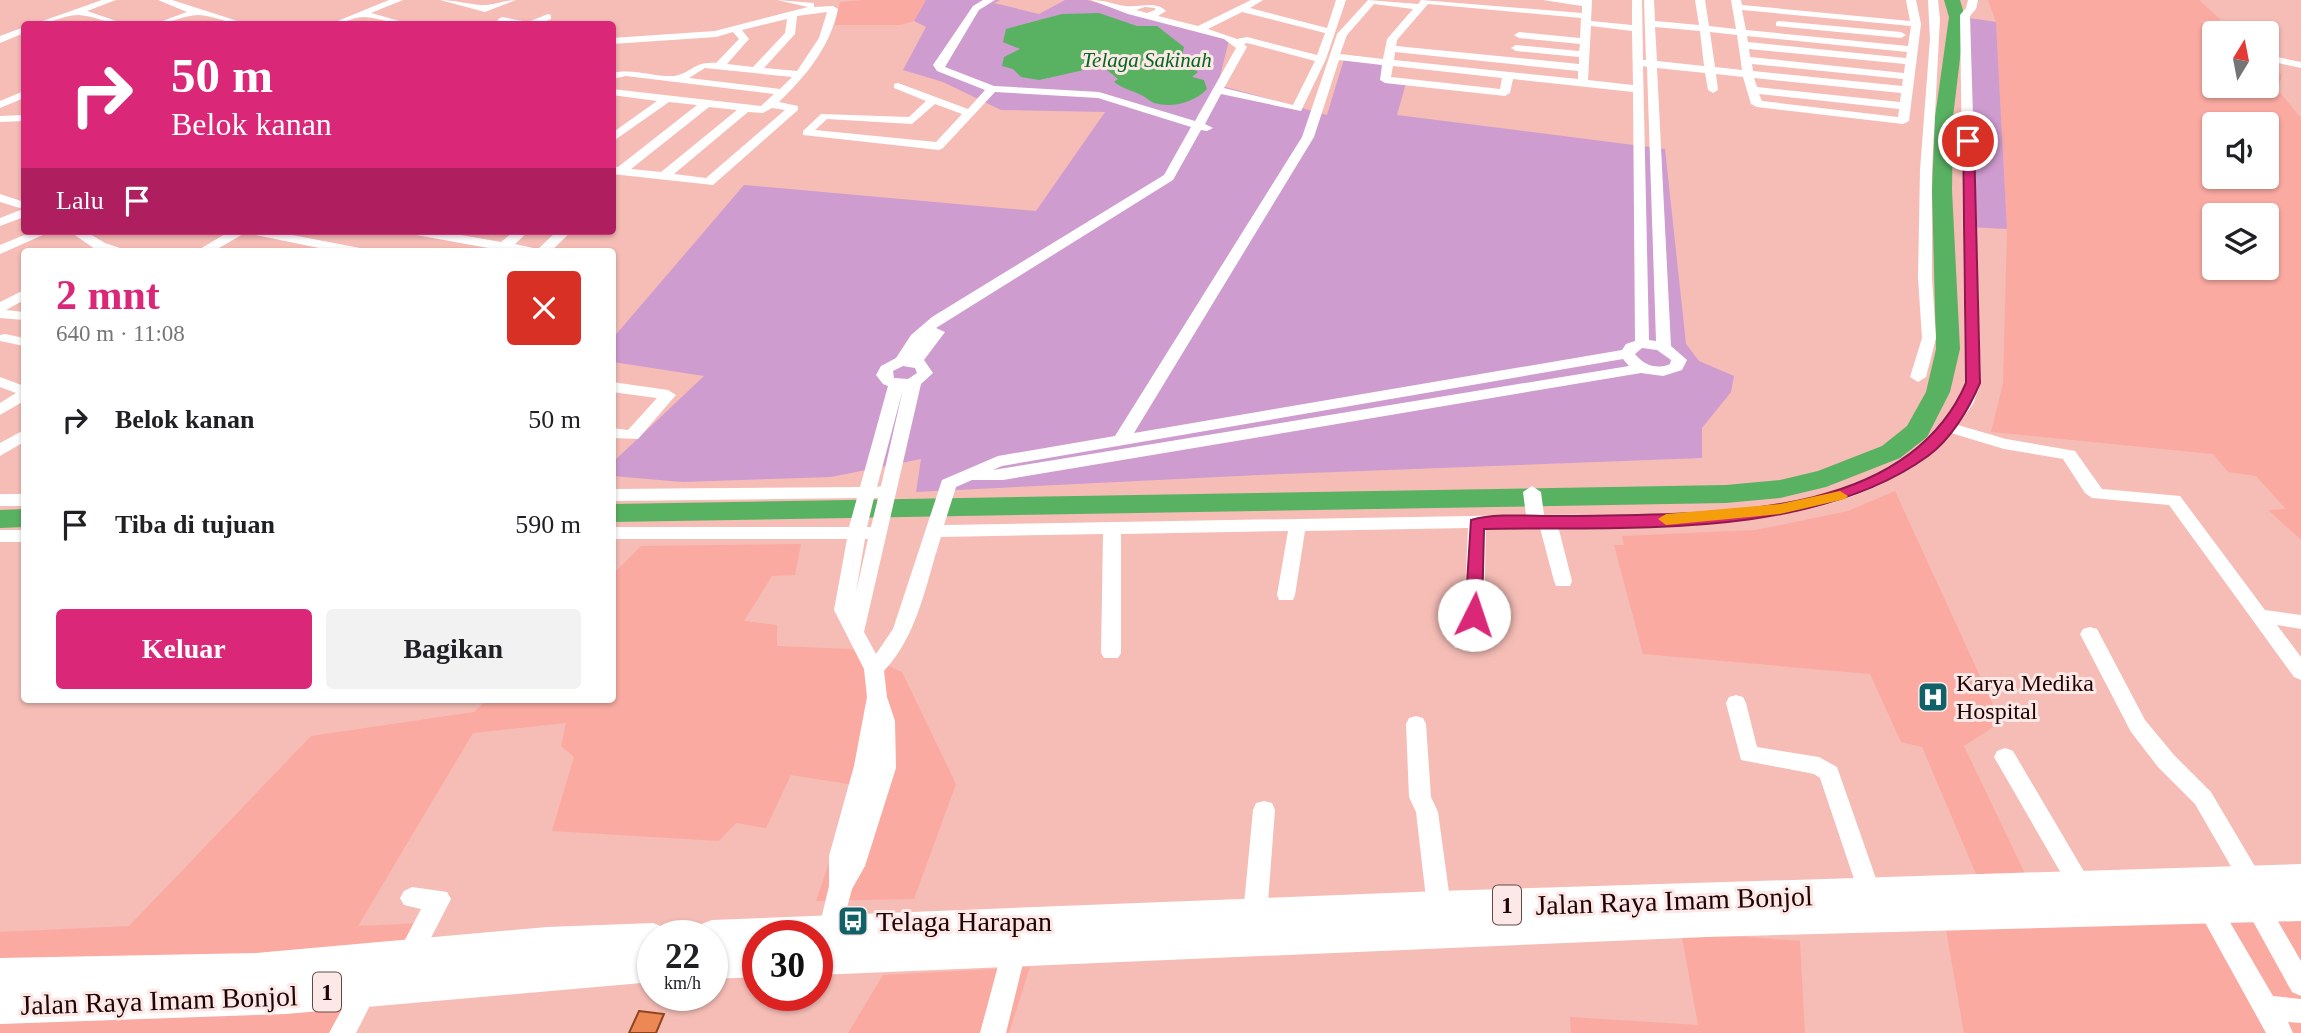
<!DOCTYPE html>
<html lang="id">
<meta charset="utf-8">
<style>
:root{--surface:#fff;--page:#f2f2f2;--text:#202124;--muted:#757577;--accent:#db2777}
body{margin:0;font-family:Georgia,serif;background:var(--page);color:var(--text);height:100vh;display:flex;flex-direction:column;font-size:26px;white-space:nowrap}
*{box-sizing:border-box;margin:0}
p{font-size:23px;color:var(--muted)}
.icon{flex:none;width:38px;height:38px;fill:none;stroke:currentColor;stroke-width:2;stroke-linecap:round;stroke-linejoin:round}
.map{position:relative;flex:1;overflow:hidden}
.sheet{position:absolute;left:21px;top:248px;width:595px;height:455px;display:flex;flex-direction:column;background:var(--surface);border-radius:7px;box-shadow:0 2px 5px #0004}
.sheet>*{flex:none}
.hud{position:absolute;left:21px;top:21px;width:595px;height:214px;border-radius:7px;box-shadow:0 2px 5px #0004;background:#db2777;color:#fff;overflow:hidden}
.needle{width:46px;rotate:10deg}
.buttons{position:absolute;left:2202px;top:21px;display:grid;gap:14px}
.buttons a{display:grid;place-items:center;width:77px;height:77px;border-radius:7px;background:var(--surface);box-shadow:0 2px 5px #0004;font-size:35px}
.speed{position:absolute;left:637px;top:920px;display:flex;gap:14px;font-size:35px;font-weight:700;text-align:center}
.speed>*{display:grid;place-content:center;width:91px;height:91px;border-radius:50%;background:var(--surface);box-shadow:0 2px 5px #0004;line-height:1}
.speed small{font-size:18px;font-weight:400}
.speed .limit{border:10px solid #d22;background:#fff;color:#111}
.pin{position:absolute;display:grid;place-items:center;width:60px;height:60px;color:#fff;margin:-30px;border:4px solid #fff;border-radius:50%;box-shadow:0 2px 7px #0007}
.me{position:absolute;width:77px;margin:-38px;rotate:4deg;stroke-linejoin:round;filter:drop-shadow(0 0 5px #0008)}
.turn{display:flex;align-items:center;gap:24px;height:147px;padding:0 35px;font-size:32px}
.turn .icon{width:91px;height:91px;stroke-width:2.5}
.turn b{display:block;font-size:49px;line-height:60px}
.then{display:flex;align-items:center;height:66px;padding:0 35px;background:#0003;gap:14px;font-size:26px}
.round{display:grid;place-items:center;flex:none;width:74px;height:74px;border-radius:7px;background:var(--page)}
.headline{display:flex;align-items:center;justify-content:space-between;height:119px;padding:0 35px}
h1{font-size:42px;font-weight:600;line-height:52px;color:var(--accent)}
.action{display:flex;gap:14px;margin-top:auto;padding:14px 35px}
.action a{flex:1;height:80px;border-radius:7px;background:var(--accent);color:#fff;font-size:28px;font-weight:600;line-height:80px;text-align:center}
.action a+a{background:var(--page);color:var(--text)}
ul{padding:0;list-style:none}
li{display:flex;align-items:center;gap:21px;height:105px;padding:0 35px}
li div{flex:1}
li b{display:block;font-size:26px}
li em{font-style:normal}
.map>svg:first-child{display:block}
.built{fill:#faaaa1;fill-rule:evenodd}
.green{fill:#cf9ccf}
.water{fill:#59b162}
.lines{fill:none;stroke-linecap:round;stroke-linejoin:round}
.river{fill:#59b162;fill-rule:evenodd}
.building{fill:#ed8754;stroke:#8d451f;stroke-width:2}
.minor{fill:#fff;fill-rule:evenodd}
.highway{fill:#fff;fill-rule:evenodd}
.route{fill:#db2777;stroke:#8e194d;stroke-width:2}
.slow{fill:#f59e0b}
.labels{text-anchor:middle;stroke-width:6;stroke-linejoin:round;paint-order:stroke}
.far-water-label{font-size:21px;font-style:italic;fill:#00681e;stroke:#fce8e6}
.shield{fill:#fce8e6;stroke:#634847;stroke-width:2}
.shield-label{font-size:23px;font-weight:bold;fill:#210303}
.poi-label{font-size:24px;fill:#210303;stroke:#fce8e6;text-anchor:start}
.near-street-label{font-size:28px;fill:#210303;stroke:#fce8e6}
.near-poi-label{font-size:28px;fill:#210303;stroke:#fce8e6;text-anchor:start}
</style>
<div class="map">
<svg width="2301" height="1033" viewBox="0 0 2301 1033">
<rect width="100%" height="100%" fill="#f5bdb6"/>
<path class="built" d="M864,0h62l-12,21 -13,4h-66l5,-23z
M1988,0h211l22,20 -21,1 18,12h-4v53h52v-17l16,5 -4,16 23,28v422l-33,-30 18,-1 -30,-33 -28,-4 -15,-18 -222,-22 12,-49 4,-154 -11,-207zM2214,124h52v53h-52zM2214,215h52v53h-52z
M1895,491l106,231 -37,24 64,134 -52,-6 -54,-127 -21,-5 -31,-68 -227,-20 -29,-109h10l-2,-9 134,-6 92,-19z
M801,544l-6,31 -23,1 -28,45 33,4v21l74,3 51,23 54,112 -42,115 -98,2 39,-116 -64,-10 -25,53 -30,-5 -17,18 -167,-10 22,-74 -13,-11 5,-23 -93,10 -115,193 63,-3 -67,110h-354v-101l129,-6 182,-190 163,-24 13,-12h125l1,-126 28,-28z
M2301,917v116h-337l-18,-103z
M1681,932l119,9 5,92h-234l-1,-16 128,8z
M1030,967l-21,66h-161l35,-58z"/>
<path class="green" d="M926,0h74l-6,3 45,11 26,-14h22l142,40 -11,45 109,30 17,-56 43,5 -6,17 25,2 -9,32 268,34 21,195 13,17 35,15 -3,16 -29,36v30l-443,17 -343,17 5,-33 -90,18 -149,5 -69,-6v-14l91,-86 -91,-14v-24l131,-153 292,26 69,-99 -104,-2 -58,-28 -40,-12 23,-43 -12,-6z
M1969,18l27,4 11,207 -40,-2z"/>
<path class="water" d="M1099,13l38,13h20l27,21 -3,14 17,11 -6,5 12,3 3,9c-13,14 -35,19 -53,14 -5,-2 -9,-7 -15,-9 -9,-4 -17,-6 -25,-12l4,-3 -16,-13 -63,14 -18,-3 -8,-8 -11,-3 2,-9 16,-8 -17,-7 3,-13 56,-15z"/>
<g class="lines">
<path class="river" d="M1944,0h16l5,17 -12,100 -1,73 8,159 -10,43 -23,45 -27,21 -74,29 -46,11 -54,5 -1114,19v-18l1114,-19 54,-5 38,-9 64,-25 25,-20 19,-34 10,-43 -4,-159 3,-73 14,-100z
M24,509v18l-24,1v-18z"/>
</g>
<path class="building" d="M639,1011l25,3 -8,19h-27z"/>
<g class="lines">
<path class="minor" d="M102,0h14l-29,11 38,13c-17,0 -30,-8 -46,-9 -15,-1 -29,10 -45,9z
M158,0h14l75,24c-17,2 -32,-9 -49,-9 -14,0 -28,9 -44,9l33,-12z
M389,0h14l-32,13 39,11c-16,0 -31,-6 -46,-7 -12,0 -22,8 -34,7z
M440,0c15,0 27,4 41,5 11,1 23,-5 35,-5l-31,12z
M777,0l37,3v4l19,-1 5,3c-8,38 -32,67 -59,93l19,4v4l-85,75 -101,-11v-8l6,1 79,-62 -28,-3 -57,40v-9l45,-32 -45,-6v-6l149,17 13,-12 -148,-18 -14,3v-6c22,-5 41,4 62,3 17,-2 19,-15 42,-13l23,-24 -6,-7 -17,5 -104,7v-6l103,-7 93,-24zM827,12l-8,26 -22,33 -33,-3 31,-34 2,-18zM787,19l-2,14 -32,34 -26,-3 22,-25 -7,-9zM705,68l87,9 -12,12 -91,-11zM709,107l28,3 -76,62 -30,-3zM772,108l13,2 -79,68 -32,-4 74,-62 15,1z
M983,0h12l-16,10 -34,57 49,19 105,6 96,29 41,-73 -12,-9 -96,-25 -37,-14c13,0 22,4 34,6 14,2 30,-6 41,5l-8,5 40,10 53,-26h12l-13,8 77,20 9,-28h10l-20,59 -25,52 -80,-17 -16,30 8,4 -6,3 -6,-1 -28,50 -237,148 9,4 -21,28 9,13 -12,11 -57,248 12,22 17,-25 49,-149 56,-24 117,-20 187,-299 35,-103 31,-34 50,4 3,-4 161,13v-7l-39,-6h49l-1,21 41,4v-25h10l1,60h3l-2,-60h10l1,21 44,4 -4,-25h10l4,26 27,3 -5,-29h10l1,5 168,16 -4,-21h10l5,24 -12,97 -6,3 -146,-17 -6,-3 -8,-27 -27,-3 2,16 -5,3 -5,-3 -3,-17 -48,-5 14,278 16,14 -5,10 -19,6 -22,-3 -638,107h-31l-16,7 -12,38 582,-10 -3,-23 9,-6 9,6 3,23c121,-2 287,11 382,-76 18,-16 32,-33 39,-56l-5,-368 6,-7 2,-8h10l-2,9 -6,7 11,367 -8,21 -15,21 48,14 69,12 27,38 78,7 85,114 36,5v14l-24,-4 24,32v23l-7,-3 -125,-172 -77,-7 -7,-5 -22,-34 -59,-10 -53,-16c-94,102 -266,91 -393,93l14,55 -2,5h-14l-2,-5 -14,-53h-54l-2,87 -15,33h-14l-3,-5 12,-28 4,-87 -163,3 -10,64 -2,5h-14l-2,-5 11,-64 -167,3v119l-3,5h-14l-3,-5 2,-119 -162,3c-15,46 -23,98 -57,134l3,26 8,24 1,47 -31,98 -13,23 -14,51 -8,3 -8,-3 -4,-8 11,-46v-30l25,-90 13,-69 -3,-28 -30,-59 13,-71h-235v-12h237l8,-29 -245,3v-12l248,-2 28,-101 -5,-2 -7,-9 5,-9 15,-8 15,-23 21,-18 232,-142 27,-48 -93,-29 -103,-6 -52,56 -4,2 -136,-15v-4l18,-17 88,3 17,-16 -32,-13v-4l4,-1 70,26 17,-19 -48,-19 -4,-6 40,-59zM1374,4l39,5 -26,30 -4,20 -43,-5 7,-19zM1428,4l153,14 -1,20 -61,-6 -5,3 5,3 61,6 -1,7 -63,-6 -5,3 5,3 63,6v7l-183,-18 1,-6zM1145,7l10,1v2l-8,3 -11,-3zM1742,10l169,16 -3,20 -162,-16zM1242,12l83,21 -8,22 -70,-18 -10,2 -29,-10zM1591,26l41,5 1,54 -45,-5zM1655,27l45,4 4,35 -47,-5zM1710,32l27,3 5,35 -27,-3zM1747,36l160,16 -1,6 -158,-16zM1247,43l68,18 -22,44 -69,-17 23,-41 -3,-3zM1749,49l156,15 -1,9 -154,-16zM1395,52l183,19v8l-184,-19zM1339,60l43,5 -2,15 5,3 120,13 5,-3 3,-14 120,13 2,249 -9,3 -4,6 -488,83 180,-296zM1752,64l151,15 -1,7 -149,-15zM1393,66l109,12 -2,11 -109,-12zM1643,66l4,1 9,274 -7,-1zM1754,78l147,15 -1,9 -143,-15zM1759,94l140,15 -1,8 -136,-16zM935,104l27,10 -26,28 -121,-12 12,-11 85,5zM1642,348l15,2 14,10 -1,4c-14,6 -26,1 -35,-10zM1623,359l6,7 -636,104 9,-4zM903,366l12,2 2,5 -9,6 -14,-1 -1,-7zM903,389l-22,97 -4,1zM874,498h4l-7,29h-4zM865,539h3l-12,53z
M1928,0h10l2,19 -8,151v108l4,60 -10,39 -8,5 -8,-5 12,-39 -4,-60 2,-108 10,-131z
M548,14l3,1v4c-15,7 -39,10 -54,1l5,-3 26,5z
M1779,21l122,11 5,3 -5,3 -125,-12v-4z
M24,27v6l-24,10v-7z
M2277,57l24,5v6l-23,-5 -12,2v-4z
M24,91v7l-24,10v-7z
M24,115v6l-24,1v-6z
M0,194l24,8v15l-24,9v-8l23,-9 -23,-7z
M34,231h18l-52,23v-9z
M69,231h16l20,12 27,9 -37,-3z
M230,231h41l89,17 7,4h-28l-94,-19 -33,19h-17z
M409,231h29l63,11 13,-11h15l-14,13 23,5 19,-18h15l-22,21h-59l3,-3 -78,-14z
M24,290v10l-18,10 18,2v8l-24,-2v-16z
M5,334l19,4v8l-24,-5v-6z
M0,377l24,9v15l-24,14v-12l16,-10 -16,-6z
M612,382l56,8 8,5 -38,44 -26,-1v-10l16,2 29,-32 -45,-6z
M24,430v12l-24,14v-13z
M0,494h24v12h-24z
M0,530h24v12h-24z
M2090,627l7,2 48,91 29,35 37,37 49,83 4,7 -4,7 -8,3 -8,-3 -49,-85 -37,-37 -27,-35 -51,-98 3,-5z
M1736,695l7,2 3,6 11,44 62,10 18,10 44,126 -4,7 -8,3 -8,-3 -41,-122 -6,-4 -73,-14 -15,-57 3,-6z
M1416,716l7,2 3,6 5,73 7,15 13,95 -4,8 -8,3 -8,-3 -4,-8 -11,-95 -7,-15 -3,-73 3,-6z
M2005,748l8,3 76,129 4,7 -4,7 -8,3 -8,-3 -79,-137 3,-6z
M1264,801l8,2 3,7 -8,105 -4,8 -8,3 -8,-3 -4,-8 10,-105 3,-7z
M412,887l35,5 4,7 -35,68 -9,3 -9,-3 -3,-8 26,-50 -17,-4 -4,-7 4,-7z
M2257,896l8,3 36,62v35l-9,-4 -47,-85 4,-8z
M2209,897l8,3 56,96 28,3v24l-13,-1 5,11h-27l-69,-125 4,-8z
M1014,940l9,3 3,8 -20,82h-26l22,-82 3,-8z
M367,976l9,4 3,8 -23,45h-27l29,-53z"/>
<path class="highway" d="M2301,864v57l-594,16 -890,38v-39h-59v41l-46,2v-43h-18l5,-11 13,-5 727,-29z
M653,923l13,5 3,8h-16v46l-367,32 -286,10v-66l256,-5 291,-26z"/>
</g>
<path class="route" d="M1968,138l6,3 6,242c-11,26 -29,56 -52,73 -118,85 -304,70 -444,73l-2,86 -2,4h-13l-2,-4 6,-95c28,-8 66,-3 95,-4 130,-3 338,10 400,-133l-3,-242z"/>
<path class="slow" d="M1840,491l8,5 -3,3 -65,15 -114,11 -8,-6 8,-5 114,-10z"/>
<defs>
<g id="hospital-square" transform="scale(1.575)"><rect x="-9" y="-9" width="18" height="18" rx="4" fill="#116169" stroke="#fce8e6"/><path d="M-5-5h3v3.5h4V-5h3V5h-3V1.5h-4V5h-3Z" fill="#fff"/></g>
<g id="bus-square" transform="scale(1.575)"><rect x="-9" y="-9" width="18" height="18" rx="4" fill="#116169" stroke="#fce8e6"/><path d="M-5-6H5V4H4V6H2V4H-2V6H-4V4H-5ZM-3.5-4V0h7V-4ZM-3.5 1.2v1.5H-2V1.2ZM2 1.2v1.5H3.5V1.2Z" fill="#fff"/></g>
</defs>
<g fill-rule="evenodd">
<use href="#hospital-square" x="1933" y="697"/>
<use href="#bus-square" x="853" y="921"/>
</g>
<g class="labels">
<g class="far-water-label">
<text x="1147" y="67">Telaga Sakinah</text>
</g>
<g class="shield">
<rect x="1493" y="885.5" width="28" height="39" rx="5"/>
<rect x="313" y="972.5" width="28" height="39" rx="5"/>
</g>
<g class="shield-label">
<text x="1507" y="913">1</text>
<text x="327" y="1000">1</text>
</g>
<g class="poi-label">
<text x="1956" y="691">Karya Medika<tspan x="1956" dy="28">Hospital</tspan></text>
</g>
<g class="near-street-label">
<text transform="translate(1674 900) rotate(-2)" y="10">Jalan Raya Imam Bonjol</text>
<text transform="translate(159 1000) rotate(-2)" y="10">Jalan Raya Imam Bonjol</text>
</g>
<g class="near-poi-label">
<text x="876" y="931">Telaga Harapan</text>
</g>
</g>
</svg>
<div class="buttons">
<a><svg class="needle" viewBox="-14 -14 28 28"><path d="M0-13l5 13h-10z" fill="#e53935"/><path d="M0 13l5-13h-10z" fill="#757577"/></svg></a>
<a><svg class="icon" aria-label="sound" viewBox="0 0 24 24"><path d="M4 9h4l5-4v14l-5-4H4zM17 9q2 3 0 6"/></svg></a>
<a><svg class="icon" aria-label="layers" viewBox="0 0 24 24"><path d="M12 4l9 5-9 5-9-5zM3 14l9 5 9-5"/></svg></a>
</div>
<div class="speed"><div>22<small>km/h</small></div><div class="limit">30</div></div>
<div class="pin" style="left:1968px;top:141px;background:#d93025"><svg class="icon" aria-label="arrive" viewBox="0 0 24 24"><path d="M6 21V4h12l-3 4 3 4H6"/></svg></div>
<svg class="me" style="left:1474px;top:615px" viewBox="-20 -20 40 40"><circle r="19" fill="#fff"/><path d="M0-13L10 11 0 6-10 11z" fill="#db2777"/></svg>
<div class="hud">
<div class="turn"><svg class="icon" aria-label="right" viewBox="0 0 24 24"><path d="M7 20v-9h11M14 6l5 5-5 5"/></svg><div><b>50 m</b>Belok kanan</div></div>
<div class="then">Lalu<svg class="icon" aria-label="arrive" viewBox="0 0 24 24"><path d="M6 21V4h12l-3 4 3 4H6"/></svg></div>
</div>
<section class="sheet">
<div class="headline"><div><h1>2 mnt</h1><p>640 m · 11:08</p></div><a class="round" style="background:#d93025;color:#fff"><svg class="icon" aria-label="close" viewBox="0 0 24 24"><path d="M6 6l12 12M18 6L6 18"/></svg></a></div>
<ul>
<li><svg class="icon" aria-label="right" viewBox="0 0 24 24"><path d="M7 20v-9h11M14 6l5 5-5 5"/></svg><div><b>Belok kanan</b></div><em>50 m</em></li>
<li><svg class="icon" aria-label="arrive" viewBox="0 0 24 24"><path d="M6 21V4h12l-3 4 3 4H6"/></svg><div><b>Tiba di tujuan</b></div><em>590 m</em></li>
</ul>
<div class="action"><a>Keluar</a><a>Bagikan</a></div>
</section>
</div>
